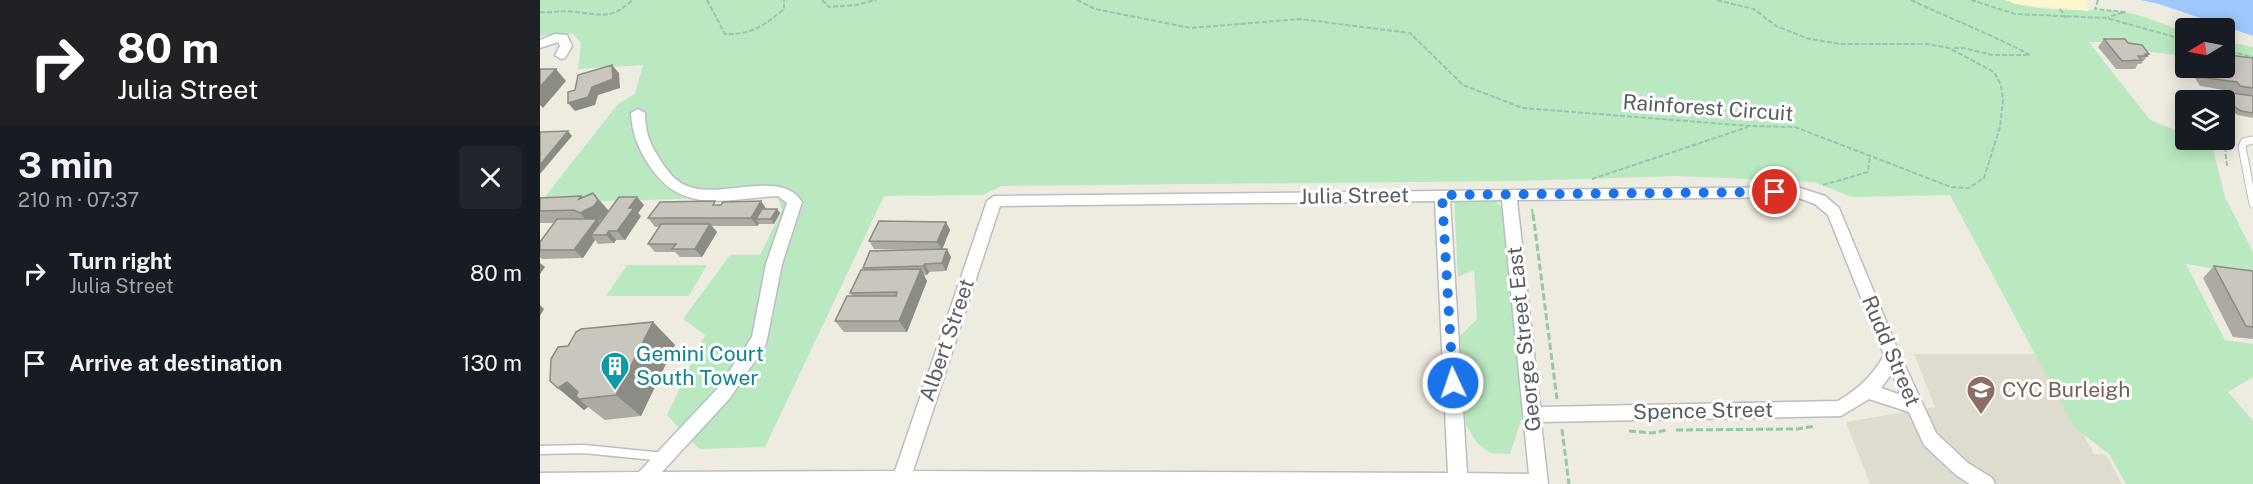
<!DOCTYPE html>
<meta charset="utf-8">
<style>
:root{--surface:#171b24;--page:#20242c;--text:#f1f3f6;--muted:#9ea1a6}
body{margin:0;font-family:"Public Sans",sans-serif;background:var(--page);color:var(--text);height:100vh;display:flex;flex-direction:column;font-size:22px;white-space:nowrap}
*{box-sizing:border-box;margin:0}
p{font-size:20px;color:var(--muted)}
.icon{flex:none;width:33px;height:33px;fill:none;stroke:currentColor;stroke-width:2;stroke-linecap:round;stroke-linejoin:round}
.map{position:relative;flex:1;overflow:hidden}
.drawer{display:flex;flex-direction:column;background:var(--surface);width:540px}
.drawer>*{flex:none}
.top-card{background:#202124;color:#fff;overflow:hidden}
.needle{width:39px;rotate:260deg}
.buttons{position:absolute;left:1635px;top:18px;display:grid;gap:12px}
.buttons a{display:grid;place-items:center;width:60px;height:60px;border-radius:6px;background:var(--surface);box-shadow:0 3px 15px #0003;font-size:30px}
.pin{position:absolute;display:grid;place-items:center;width:51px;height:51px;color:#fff;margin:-26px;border:3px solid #fff;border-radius:50%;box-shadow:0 2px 6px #0007}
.me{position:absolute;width:66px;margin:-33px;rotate:357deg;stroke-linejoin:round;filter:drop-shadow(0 0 4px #0008)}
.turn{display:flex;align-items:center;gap:21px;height:126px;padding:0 18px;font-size:27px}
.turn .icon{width:78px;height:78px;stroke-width:2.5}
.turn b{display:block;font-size:42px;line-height:51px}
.round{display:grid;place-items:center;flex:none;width:63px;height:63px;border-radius:6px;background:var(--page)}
.overview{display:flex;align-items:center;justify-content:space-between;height:102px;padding:0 18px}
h1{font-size:36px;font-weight:700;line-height:45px}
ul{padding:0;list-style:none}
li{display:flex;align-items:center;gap:18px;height:90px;padding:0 18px}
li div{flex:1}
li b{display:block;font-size:22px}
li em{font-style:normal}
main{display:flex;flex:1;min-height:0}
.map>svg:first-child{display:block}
.education{fill:#dddccf}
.green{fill:#bae8c0}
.sand{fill:#fdf8cb}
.water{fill:#9ec8ff}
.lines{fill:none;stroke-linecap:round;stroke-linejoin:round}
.service-far1-casing{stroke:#bbbdc3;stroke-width:9}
.service-casing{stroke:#bbbdc3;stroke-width:11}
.minor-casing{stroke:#bbbdc3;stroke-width:3}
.path-far1{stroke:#93c9aa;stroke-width:2;stroke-dasharray:5 2;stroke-linecap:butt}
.path{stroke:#93c9aa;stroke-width:3;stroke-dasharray:7 3;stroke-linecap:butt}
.service-far1{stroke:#fff;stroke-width:7}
.service{stroke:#fff;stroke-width:8}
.minor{fill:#fff;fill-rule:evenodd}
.wall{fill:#acaaa3}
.shaded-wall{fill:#8c8b84}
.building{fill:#c8c6bd;stroke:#8c8b84;stroke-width:1.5}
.route{stroke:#1a73e8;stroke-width:10;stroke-dasharray:0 18}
.labels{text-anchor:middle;stroke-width:6;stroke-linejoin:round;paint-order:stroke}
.street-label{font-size:21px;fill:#595c63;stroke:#fff}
.culture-label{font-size:21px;fill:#0d838f;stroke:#fff;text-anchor:start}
.education-label{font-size:21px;fill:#785e54;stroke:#fff;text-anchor:start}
</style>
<main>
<section class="drawer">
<div class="top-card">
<div class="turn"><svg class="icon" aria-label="right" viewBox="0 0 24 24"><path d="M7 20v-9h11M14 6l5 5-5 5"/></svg><div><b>80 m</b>Julia Street</div></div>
</div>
<div class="overview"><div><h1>3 min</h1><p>210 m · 07:37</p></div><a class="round"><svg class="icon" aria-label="close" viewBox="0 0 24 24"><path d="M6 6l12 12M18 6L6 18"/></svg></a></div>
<ul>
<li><svg class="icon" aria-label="right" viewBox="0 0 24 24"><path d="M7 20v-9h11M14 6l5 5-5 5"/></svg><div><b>Turn right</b><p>Julia Street</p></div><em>80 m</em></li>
<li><svg class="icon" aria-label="arrive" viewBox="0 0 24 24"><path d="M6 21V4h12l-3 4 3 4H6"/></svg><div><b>Arrive at destination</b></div><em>130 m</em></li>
</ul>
</section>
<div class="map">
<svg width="1713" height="484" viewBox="0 0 1713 484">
<rect width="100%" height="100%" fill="#eeece0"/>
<path class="education" d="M1374,354h126l54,100 12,1 16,29h-252l-24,-62 89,-15z"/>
<path class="green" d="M0,0h1466c33,14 81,8 117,12 20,2 43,14 62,20v24l-33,-4 -47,-10h-16l61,78 35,14 1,6h12l14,5 13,52 28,55v23l-67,-11 39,76 28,4v33l-25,15 25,29v63h-127l-17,-30 -35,-27 -124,-232 -99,2 -37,-15 -136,-6 -161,5 -516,5 -18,9 -99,1 -119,251 -66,2 -32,-34 38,-80 -22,-16 47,-64h30l22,-45 -5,-14 -237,7 78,-99 17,-10 8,-29 -65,4 3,-26 -8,-9 -33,2z
M1684,41l29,6v17l-28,-4z
M952,198l14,12 17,169 -1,38 -12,37 -20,-1 -13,-10 -11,-18 -6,-89 17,-17 -3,-49 -16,7 -4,-78z
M87,265h80l-18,31h-83z"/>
<path class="sand" d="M1466,0h81l1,11 -73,-7z"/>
<path class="water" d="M1601,0h112v36l-94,-32z"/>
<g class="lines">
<g class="service-far1-casing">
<path id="service-far1" d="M1713,140l-9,2 -2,5 11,57"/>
</g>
<g class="service-casing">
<path id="service" d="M0,450l44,-1 80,8"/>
</g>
<g class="minor-casing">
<path id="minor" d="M15,34l12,1 5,11 -7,12 -4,1 -6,-4 5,-9 -2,-4 -18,6v-8z
M98,109l7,4c0,19 5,32 16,48 6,10 15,21 26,25 33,14 95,-18 115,16l-20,62 -16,80 -36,54 -68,74 233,-1 92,-270 7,-5 803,-9 28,9 14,12 61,147 36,78 32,30 24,15 3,6h-25l-14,-9 -32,-30 -15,-33 -40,-13 -28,17 -300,6 7,62h-1008v-11l99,-1 79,-84 34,-51 14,-73 21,-61 -9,-7c-52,2 -96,20 -129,-31 -11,-17 -17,-32 -18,-52zM1256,197l19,7 13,11 56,140c-11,21 -26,34 -46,46l-298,6 -23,-207zM962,200l27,274 -62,-1 -17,-272zM895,201l13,272 -535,-2 87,-265zM1352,373l9,22 -20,-7z"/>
</g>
<path class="path-far1" d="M167,0l18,34c26,1 40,-9 59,-25v-9
M282,0l7,7 27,-2 20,-5
M537,0l18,9 96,19 109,-9 110,14 53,52 60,23 226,18 46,1 156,60 18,1 15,-10 16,-51 3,-27 -2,-15 -7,-13 -45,-24 -22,-4h-85l-33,-5 -33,-13 -22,-17 -38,-9
M1371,0c40,19 80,34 119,55h-38l-28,-7h-12
M1431,0l44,14 91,4 80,22
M1558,0l-3,9 30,3 -17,5
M1520,9l6,9
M0,12c11,1 23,-2 34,0 26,2 37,9 58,-12
M1684,50l29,7
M1687,166c-1,-12 -5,-24 7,-32
M1052,179l156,-52
M1283,185l45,-13 2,-17
M992,209l1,7"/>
<path class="path" d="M993,214l24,185
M1022,429l7,55
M1136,430l121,-1 19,-3
M1089,431l23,2 15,-3"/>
<use href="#service-far1" class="service-far1"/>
<use href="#service" class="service"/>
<use href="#minor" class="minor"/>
</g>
<path class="wall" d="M1564,39l24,4 21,11 -8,10h-3l-3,5h-19l-18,-22z
M1713,58v60l-15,-3 -14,-9v-6h-6l-3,-5 4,-4 12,2 -1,-2 -30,-5 -11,-18h35z
M0,196l1,2 40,-2 28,15 35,-6 -6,8 3,3 -16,24h-9l-2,3 -16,1 -3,-4 -12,18 -41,1 -2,-2v-15l15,-19h-15z
M221,201l5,8h11l3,4 -6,11h-15l-2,2h-45l5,6 -15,25h-22l-5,-5h-20l-7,-8 11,-17h-4l-7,-9 70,-13z
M406,222l4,8 -8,19 9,8 -5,14 -17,1 -2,3h-3l3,6 -20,51h-63l-9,-11 18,-25 -3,-3 14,-23 -1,-2 50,-18 -39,-1 -5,-8z
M1674,266l39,5v68l-20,-2 -30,-59z
M113,322l22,23 -34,71 -36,4 -17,-13 -4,3 -26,-22 10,-42z"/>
<path class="shaded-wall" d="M72,65l7,8 1,15 -22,7 -3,10 -20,6 -7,-8 24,-16z
M16,69l10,12 -23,27 -3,-3v-18z
M28,131l4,5 -32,38v-9z
M53,193l16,18 -4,6 -7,4 7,6 -14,8 4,5 -12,18 -9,-8 17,-25 -11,-12 -1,-14 2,-3 10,11z
M97,197l7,8 -6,8 3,3 -16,24 -8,-9 12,-23z
M221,201l6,9 -11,9 3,5 -2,2 -6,-8z
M237,209l3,4 -6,11 -3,-5z
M406,222l4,8 -8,20 -5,-8z
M170,224l7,8 -15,25 -7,-8z
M69,231l7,9 -2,3 -8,-8z
M407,249l4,8 -5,14 -4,-8z
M0,263l5,4 -5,7z
M385,264l4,8 -2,3 -4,-9z
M381,269l6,12 -20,51 -8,-11z
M0,305l4,4 -4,7z
M113,322l22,23 -34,71 -25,-21z
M27,382l20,16 -8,1 9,8 -4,3 -26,-22z"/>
<path class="building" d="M1564,39h21l3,4 14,2 7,9h-4l2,2h-9l3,4 -19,1z
M1688,55l25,3v30l-13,-2 -3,-4 -30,-4 -6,-10h23v-11z
M72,65l1,14 -21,8 -4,10 -20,6v-11l7,-2 3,-15z
M0,69h16l-16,18z
M1679,91l34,5v17l-12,-2 -19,-13z
M28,131l-28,34v-33z
M53,193l5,7 -4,6 -14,7 -6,-3 -34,1v-13l41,-2 -2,3z
M79,197h18l-8,11h5l-17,23h-8l-3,4h-15z
M175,201l-2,4h8l2,-3 38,-1 -10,17h-103l12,-16z
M222,209h15l-6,10h-15z
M17,219h40l-23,31h-34v-8z
M339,221l67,1 -9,20 -68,-1z
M121,224h49l-15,25h-23l4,-5h-28z
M407,249l-5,14 -17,1 -2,2 -60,2 7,-17z
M1674,266l39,5v56l-7,-1z
M381,269l-22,52h-64l12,-25h49l1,-4 -47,1 11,-23z
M113,322l-37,73 -37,4 -3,-3 2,-4 -11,-10 -9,6 -8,-7 1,-22 7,-12 10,-1 8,-14 5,-3z"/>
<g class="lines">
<path class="route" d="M913,383l-11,-188 333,-3"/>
</g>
<defs>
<g id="building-pin" transform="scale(1.5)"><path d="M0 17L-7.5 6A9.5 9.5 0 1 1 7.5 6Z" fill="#0f9aa8" stroke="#fff"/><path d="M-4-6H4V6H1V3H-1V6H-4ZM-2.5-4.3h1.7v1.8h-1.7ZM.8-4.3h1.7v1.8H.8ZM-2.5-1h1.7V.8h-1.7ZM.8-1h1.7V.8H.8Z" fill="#fff"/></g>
<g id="school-pin" transform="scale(1.5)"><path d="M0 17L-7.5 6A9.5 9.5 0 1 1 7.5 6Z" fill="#8d6e63" stroke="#fff"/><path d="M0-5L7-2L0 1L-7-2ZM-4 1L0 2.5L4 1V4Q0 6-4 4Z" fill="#fff"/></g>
</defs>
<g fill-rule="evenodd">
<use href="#building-pin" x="75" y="366"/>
<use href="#school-pin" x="1441" y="390"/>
</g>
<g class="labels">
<g class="street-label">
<text transform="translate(1168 108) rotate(4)" y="7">Rainforest Circuit</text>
<text transform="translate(814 196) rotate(-1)" y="7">Julia Street</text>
<text transform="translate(984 339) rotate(-96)" y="7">George Street East</text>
<text transform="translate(407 340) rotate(-71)" y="7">Albert Street</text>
<text transform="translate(1351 351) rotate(67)" y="7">Rudd Street</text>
<text transform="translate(1163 411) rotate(-1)" y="7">Spence Street</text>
</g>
<g class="culture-label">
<text x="96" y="361">Gemini Court<tspan x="96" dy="24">South Tower</tspan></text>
</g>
<g class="education-label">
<text x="1462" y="397">CYC Burleigh</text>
</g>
</g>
</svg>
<div class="buttons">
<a><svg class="needle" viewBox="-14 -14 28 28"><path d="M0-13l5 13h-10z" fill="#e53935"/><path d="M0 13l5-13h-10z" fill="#9ea1a6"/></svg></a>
<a><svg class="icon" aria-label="layers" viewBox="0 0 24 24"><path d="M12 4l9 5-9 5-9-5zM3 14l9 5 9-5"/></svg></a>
</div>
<div class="pin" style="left:1235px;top:192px;background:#d93025"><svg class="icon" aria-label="arrive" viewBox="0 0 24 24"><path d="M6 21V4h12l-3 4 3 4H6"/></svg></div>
<svg class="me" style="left:913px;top:383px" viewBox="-20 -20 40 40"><circle r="17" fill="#1a73e8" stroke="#fff" stroke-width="3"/><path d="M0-11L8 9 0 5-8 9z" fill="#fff"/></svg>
</div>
</main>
